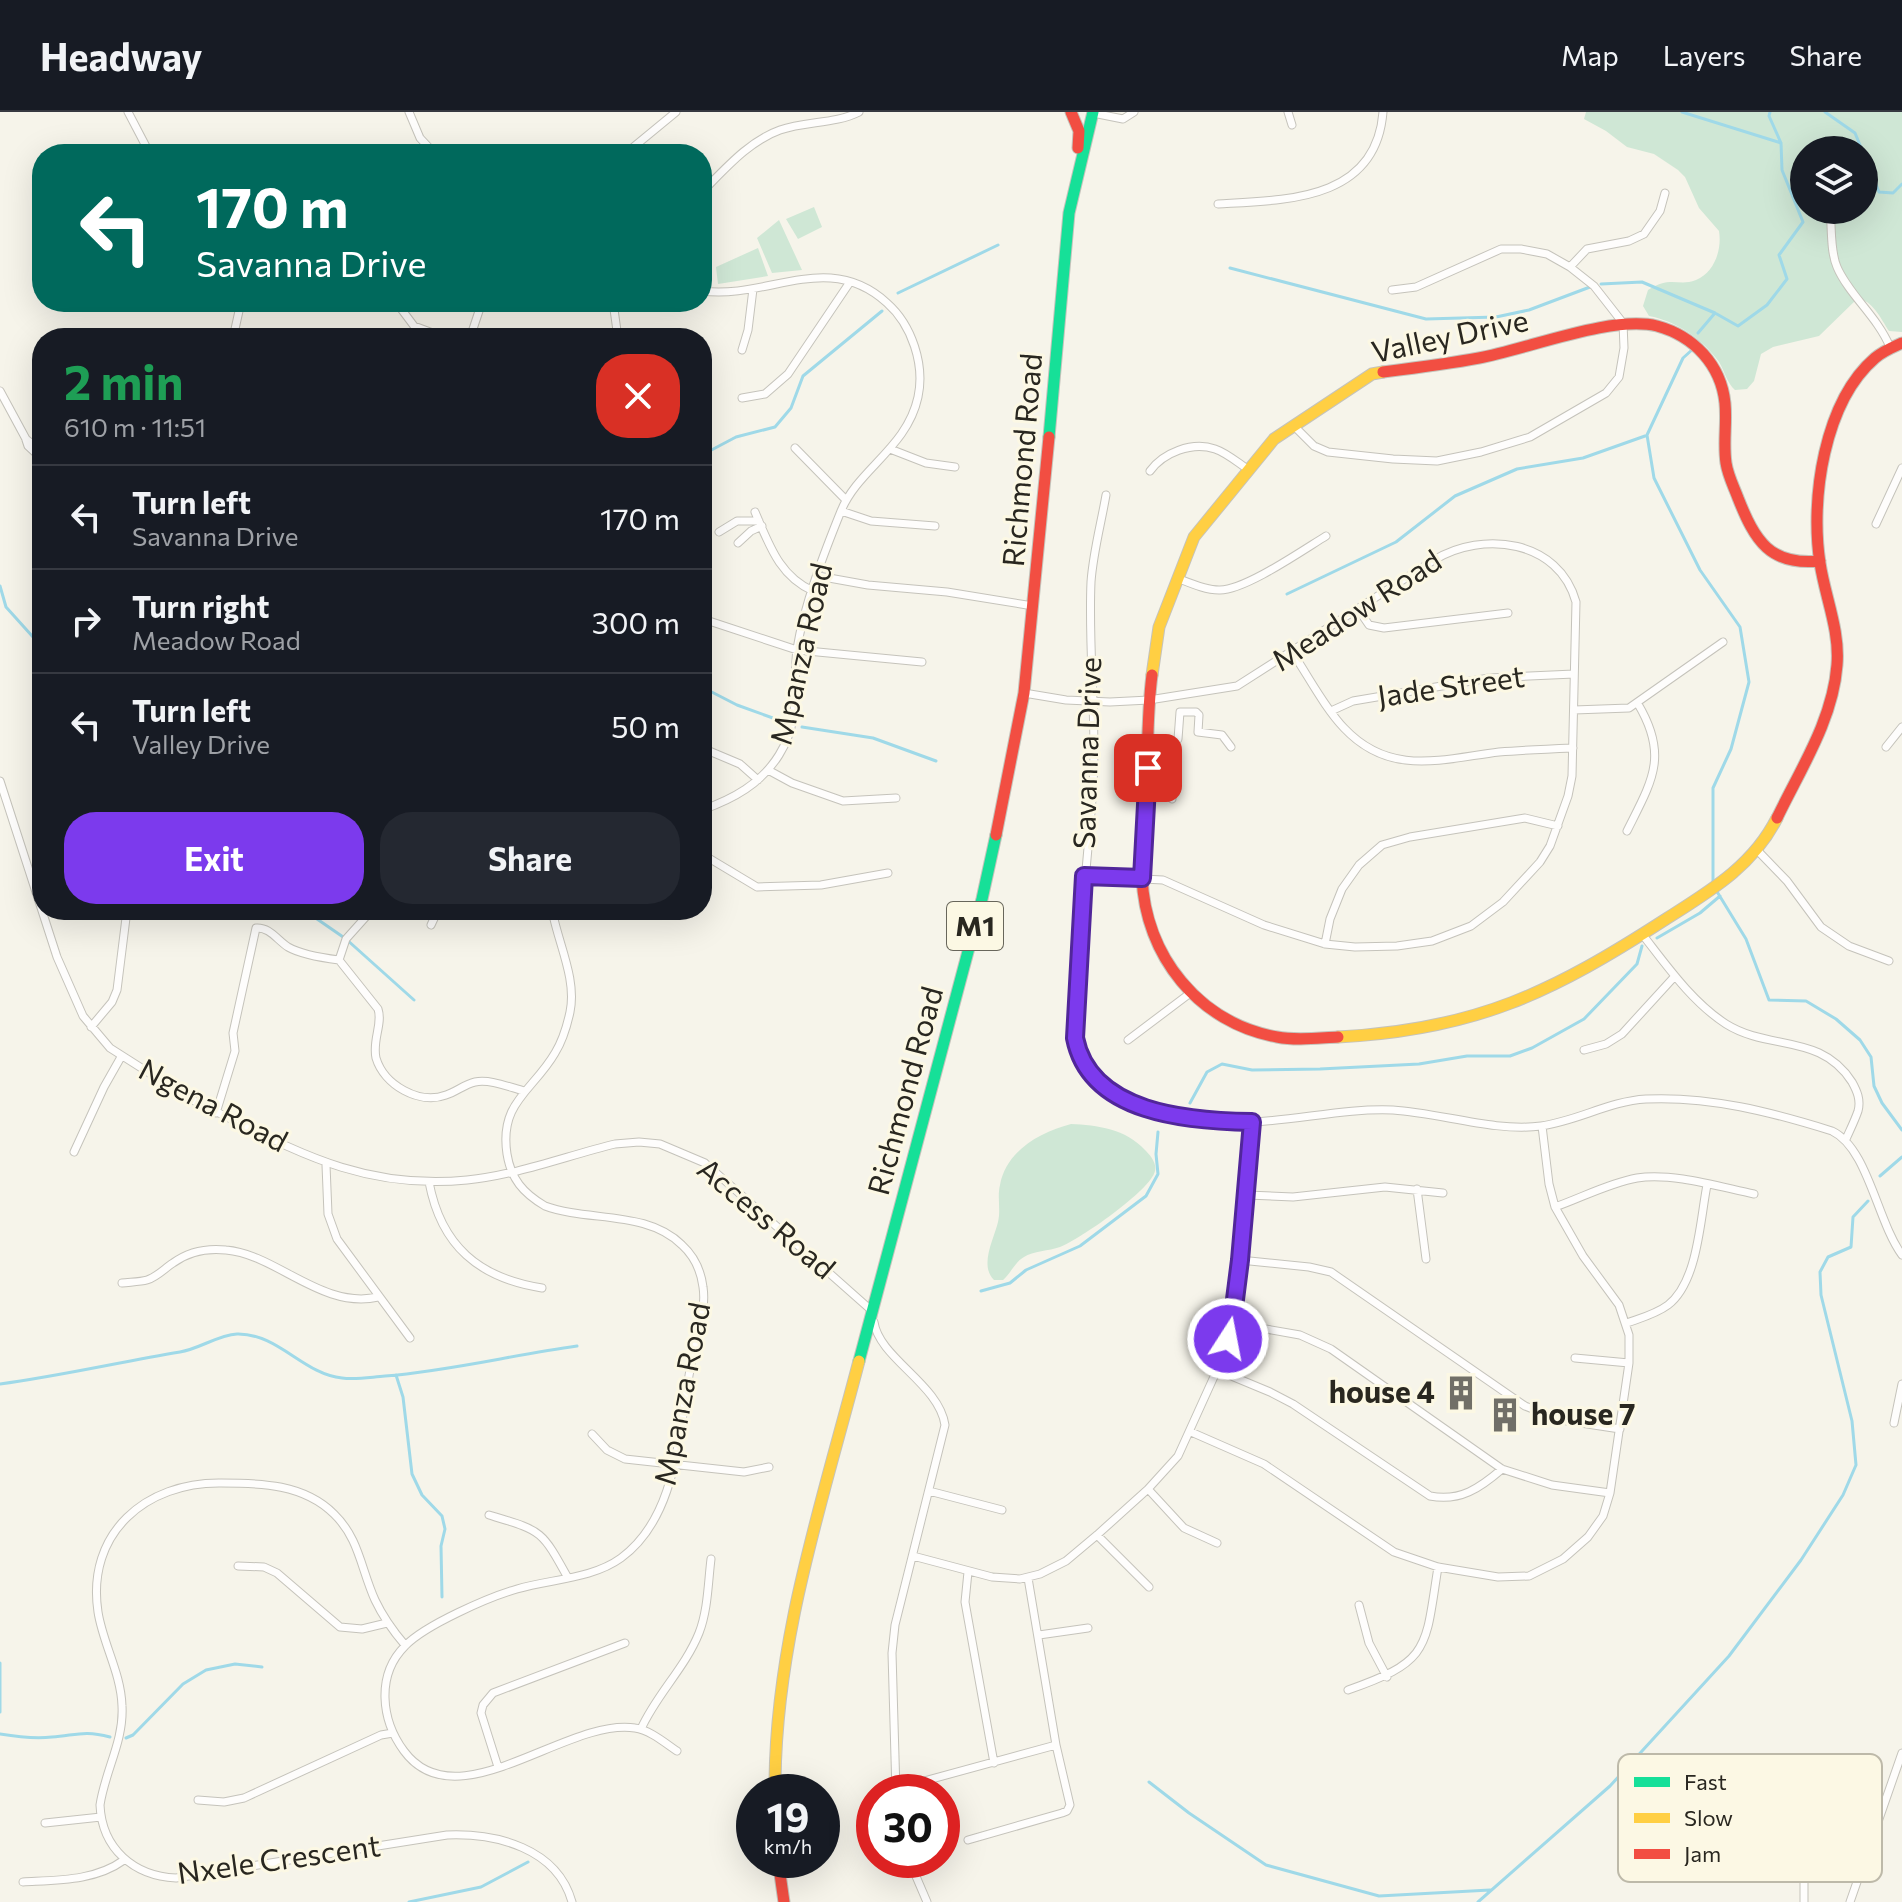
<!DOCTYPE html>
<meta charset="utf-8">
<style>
:root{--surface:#171b24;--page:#242831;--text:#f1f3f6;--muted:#9ea1a6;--line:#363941;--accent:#7c3aed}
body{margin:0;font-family:Commissioner,sans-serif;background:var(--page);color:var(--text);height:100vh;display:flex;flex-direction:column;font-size:30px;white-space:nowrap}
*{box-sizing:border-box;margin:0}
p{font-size:26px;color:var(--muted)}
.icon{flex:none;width:44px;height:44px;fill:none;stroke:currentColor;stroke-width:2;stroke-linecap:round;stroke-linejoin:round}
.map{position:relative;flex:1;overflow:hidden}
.sheet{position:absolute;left:32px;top:216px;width:680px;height:592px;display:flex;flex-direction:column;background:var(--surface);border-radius:32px;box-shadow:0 8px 32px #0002}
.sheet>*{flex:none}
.banner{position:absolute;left:32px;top:32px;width:680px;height:168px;border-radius:32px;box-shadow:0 8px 32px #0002;background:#00695c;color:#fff;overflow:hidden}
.tools{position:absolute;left:1790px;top:24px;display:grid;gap:16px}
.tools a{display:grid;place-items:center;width:88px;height:88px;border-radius:50%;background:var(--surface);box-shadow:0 8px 32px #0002;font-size:40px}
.speed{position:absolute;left:736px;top:1662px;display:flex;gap:16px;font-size:40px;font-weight:700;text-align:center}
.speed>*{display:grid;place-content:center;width:104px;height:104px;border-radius:50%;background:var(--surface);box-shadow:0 8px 32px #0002;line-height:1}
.speed small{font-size:20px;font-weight:400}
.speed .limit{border:12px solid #d22;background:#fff;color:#111}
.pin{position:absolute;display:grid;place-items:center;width:68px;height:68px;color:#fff;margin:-34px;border-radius:16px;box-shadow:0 4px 12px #0006}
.me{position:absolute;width:88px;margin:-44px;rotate:11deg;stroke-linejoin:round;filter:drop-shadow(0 0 6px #0008)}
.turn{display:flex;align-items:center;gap:28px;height:168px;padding:0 32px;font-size:36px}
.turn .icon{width:104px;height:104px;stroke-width:2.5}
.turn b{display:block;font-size:56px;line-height:68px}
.round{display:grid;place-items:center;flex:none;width:84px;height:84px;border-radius:32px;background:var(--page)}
.head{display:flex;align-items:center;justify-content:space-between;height:136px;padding:0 32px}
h1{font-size:48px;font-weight:700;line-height:60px;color:#1e9e55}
.button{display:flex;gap:16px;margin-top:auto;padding:16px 32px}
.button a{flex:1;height:92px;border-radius:32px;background:var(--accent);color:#fff;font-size:32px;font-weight:700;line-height:92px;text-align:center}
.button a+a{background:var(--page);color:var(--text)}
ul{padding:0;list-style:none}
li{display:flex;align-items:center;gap:24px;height:104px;padding:0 32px;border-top:2px solid var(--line)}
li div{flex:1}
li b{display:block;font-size:30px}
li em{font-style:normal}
header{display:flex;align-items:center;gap:48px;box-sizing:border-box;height:112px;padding:0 40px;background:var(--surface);border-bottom:2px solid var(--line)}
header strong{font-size:38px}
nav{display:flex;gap:44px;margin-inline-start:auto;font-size:28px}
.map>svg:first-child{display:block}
.green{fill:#cfe7d5;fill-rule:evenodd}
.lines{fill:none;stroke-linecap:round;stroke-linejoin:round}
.stream{stroke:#9fd9e8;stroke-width:3}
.street-casing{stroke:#c5c3bb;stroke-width:9}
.fast-casing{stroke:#c5c3bb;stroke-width:13}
.slow-casing{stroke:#c5c3bb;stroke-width:13}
.jam-casing{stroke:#c5c3bb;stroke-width:13}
.street{stroke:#fefdfc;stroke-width:7}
.fast{stroke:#16e098;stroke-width:11}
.slow{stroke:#ffcf43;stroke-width:11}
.jam{stroke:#f24e42;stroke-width:11}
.route-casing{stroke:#51269a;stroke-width:20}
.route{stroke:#7c3aed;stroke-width:14}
.labels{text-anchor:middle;stroke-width:6;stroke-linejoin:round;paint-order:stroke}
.shield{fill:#fcf8e4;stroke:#68665b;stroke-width:2}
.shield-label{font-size:28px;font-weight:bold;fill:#292720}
.street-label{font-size:30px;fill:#292720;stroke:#fcf8e4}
.poi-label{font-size:30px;font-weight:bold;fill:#292720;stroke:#fcf8e4;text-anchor:end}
.key{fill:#fcf8e4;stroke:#bdb9a9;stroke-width:2}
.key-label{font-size:22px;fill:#292720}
</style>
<header>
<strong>Headway</strong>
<nav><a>Map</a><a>Layers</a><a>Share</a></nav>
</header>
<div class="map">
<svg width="1902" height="1790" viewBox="0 0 1902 1790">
<rect width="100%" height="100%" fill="#f6f4ea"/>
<path class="green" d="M1586,0h316v220l-13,-1c-8,-12 -17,-32 -32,-32l-38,37 -46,11 -12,7 -7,27 -7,8 -12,1c-8,-7 -10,-18 -16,-28 -16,-23 -43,-41 -70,-46l-6,-10 5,-16c23,-15 30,-3 48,-10 19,-8 26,-31 23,-49l-20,-23 -14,-31 -7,-7 -24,-16 -27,-7 -21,-16 -22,-12zM1804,38h60v60h-60z
M814,95l8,20 -24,12 -12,-20z
M779,108l23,50 -30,3 -15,-35z
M758,136l10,28 -50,8 -2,-17z
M1071,1012c26,1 55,5 74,26 5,5 12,13 10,21 -4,19 -76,69 -95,76 -11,4 -27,4 -36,10 -9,5 -13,16 -21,23h-9c-15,-15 0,-41 4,-58 3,-12 -1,-25 2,-37 6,-34 40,-53 71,-61z"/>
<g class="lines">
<path class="stream" d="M1682,0l99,31
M1825,0l30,21 7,17
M1864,43l15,37 14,1 9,-9
M1230,156l196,51 70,-2 33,-7 61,-23
M1601,172l41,-2 73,31
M898,181l100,-48
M548,220l4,6
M1698,221l17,-20 23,13 29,-21 20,-26 -8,-24 24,-33 -21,-52 -1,-27 -12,-27 1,-4
M1693,237l-10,9 -36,77 7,43 46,92 40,57 9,55 -18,67 -18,39v95
M702,343l34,-18 39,-10 16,-19 12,-32 79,-65
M0,474l6,21 36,40
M1287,482l109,-52 59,-46 62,-27 66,-11 62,-22
M702,575l35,18 47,17
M802,615l71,11 63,23
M1716,778l30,49 23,61 37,1 30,18 24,21 11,17 3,29 8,17 20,27
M304,798l42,29 68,61
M1657,826l43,-25 20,-17
M1190,991l17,-31 15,-8 30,6 68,-1 99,-5 48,-8h43l22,-8 52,-29 53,-55 5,-18
M1880,1064l22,-19
M981,1179l29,-8 16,-13 54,-24 66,-50 12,-22 -2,-20 2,-22
M396,1263l7,22 9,77 10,21 20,21 3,13 -4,17 1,51
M0,1272c60,-8 120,-22 180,-32 19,-3 38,-17 57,-18 41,-1 66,40 105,44 14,2 29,-1 43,-2 64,-5 127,-21 192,-30
M0,1551v49
M0,1622c18,3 34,5 52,3 25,-2 32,-7 58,0
M126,1626l7,-3 50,-51 23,-14 29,-6 27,3
M1149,1670l40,31 77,52 113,31 111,-6
M409,1790l72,-15 47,-25
M1478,1790l132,-116 119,-130 72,-96 42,-65 13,-30 -4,-44 -31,-126 -1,-23 8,-15 23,-10 2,-30 15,-16"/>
<g class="street-casing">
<path id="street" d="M128,0l22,42
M409,0l11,26 15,16
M1288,0l4,13
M1093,1l30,6 11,-7
M625,42l51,-42
M702,80c23,-23 47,-51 78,-62 26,-9 55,-6 79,-18
M1218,92c68,-4 158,-3 165,-92
M1830,98c2,17 0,41 7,57 12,28 40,49 53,80
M1570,155l17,-18 42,-8 15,-7 16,-23 5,-18
M702,179c66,9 126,-42 185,12 25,22 38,62 31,94 -11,51 -60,72 -77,114 -17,42 -37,94 -44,138 -5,39 5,69 -18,106 -18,29 -46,44 -77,55
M396,190l18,24 32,12
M613,190l4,29 6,4
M233,226l8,-36
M470,226l12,-36
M742,238l6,-20 5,-41
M0,279l26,48 5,4h11
M742,286l23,-4 23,-20 62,-92
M1293,313l21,21 14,6 65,7 44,2 44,-9 49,-15 76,-44 13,-16 5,-29 -1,-25 -29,-37 -24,-19 -23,-13 -26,-5h-20l-85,38 -24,3
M26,328l2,6 14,13
M795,336l51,52
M890,337l36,14 29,4
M1150,359c13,-18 42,-30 65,-22 12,4 23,14 34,21
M1106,383c-5,29 -13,58 -15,87 -3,68 6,136 2,203 -4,63 -12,126 -15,189 -2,25 -8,56 1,81 21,57 120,69 173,67 47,-2 94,-14 141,-12 48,3 101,22 148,16 36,-5 69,-25 105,-27 64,-3 125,13 186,32 36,17 45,90 70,124
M841,399l30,10 64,5
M755,400c14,32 24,64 58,79
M1876,412l26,-56
M719,420l18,-11h22
M738,431l13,-12 11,-5
M818,464l50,9 79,7 86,14
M1177,466c13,5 28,12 42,12 25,1 84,-40 107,-54
M1358,497l11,16 15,3 124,-15
M706,508l91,30 125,12
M1292,540c17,25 32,55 52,76 46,49 98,31 155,24 25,-2 49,-3 74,-4
M1024,581l42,7 44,2 39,-2 88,-14 197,-126c49,-30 125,-20 142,42l-4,174 -4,20 -18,50 -10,16 -37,40 -32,24 -39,15 -35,5 -42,1 -30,-3 -61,-19 -101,-45 -79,-4
M1574,598l55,-2 94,-66
M1331,599l22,-10 136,-23 85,-4
M1178,627l2,-27h16l3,3 -1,17 24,3 9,12
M1886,635l16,-20
M702,636l38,16 18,16
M1148,656l25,1 -1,30
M768,658l24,13 51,18 53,-3
M0,669l57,176 26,59 27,32 44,28 10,11c107,47 179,105 303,93 50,-5 99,-24 148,-36l24,-2 21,2 45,19 166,147
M1627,719c25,-50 42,-75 11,-127
M1757,738l30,31 34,46 28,19 40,15
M702,742l55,33 64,-2 67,-12
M372,798l-26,29 -7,21 39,49c5,15 -6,31 -2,49 8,27 43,47 70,37 10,-3 19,-11 29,-13 15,-3 34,5 49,9
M552,798c6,33 25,69 18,102 -3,14 -7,28 -15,41 -22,38 -56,49 -48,101 4,25 16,39 38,52 43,16 102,4 137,39 12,11 19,26 21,42 4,27 -9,56 -13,83 -12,63 -12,146 -69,188 -29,21 -70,21 -104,31 -28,8 -92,36 -112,57 -29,29 -24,74 -1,105 53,72 163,-34 231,-23 15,2 30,15 42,23
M431,813l7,-15
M1642,822c25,32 50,68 84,90 43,27 95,9 126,58 5,9 9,18 6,29 -3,9 -8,19 -12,28
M1325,832l5,-25 12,-30 17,-24 23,-20 28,-8 115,-19 33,8
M91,915l21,-25 5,-12 10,-80
M1128,928l61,-46
M1584,938l22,-6 16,-10 53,-58
M216,1001l19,-62 -2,-18 23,-105c14,-1 21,12 32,19 14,8 35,11 51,13
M74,1040l30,-65 17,-30
M326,1053l2,49 9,25 73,99
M429,1070c12,64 50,96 113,106
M1417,1077l9,70
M1247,1083l46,2 92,-10 58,6
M1555,1095c26,-9 54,-24 82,-29 34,-6 83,9 117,16
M1240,1148l69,7 22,5 194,134 36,14 59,9
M122,1171c8,-1 18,-1 25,-3 10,-3 18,-12 26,-17 15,-11 34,-15 53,-13 50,4 96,60 152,47
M874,1210c5,36 65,62 71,103l-50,200 -3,28 4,139
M1232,1211l68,12 31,14 171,120 50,16 58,8
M1627,1211c14,-5 29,-9 41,-18 30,-23 32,-85 39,-120
M1575,1246l54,5
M1217,1258l53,22 23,12 137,92c30,6 50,-8 72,-27
M1894,1311l8,-39
M1191,1320l73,32 130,88 44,15 60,10 31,-1 34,-17 25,-22 15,-21 7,-23 19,-130v-28l-10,-30 -36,-49 -28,-49 -6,-23 -7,-58
M592,1322l15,16 18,9 119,13 25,-5
M1148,1377l36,39 33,15
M929,1379l73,19
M489,1403c53,16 52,14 79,63
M1097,1423l52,52
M913,1444l79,21 28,2 20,-5 26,-13 31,-26 51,-46 30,-33 39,-86 15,-47 20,-201
M238,1454l26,1 13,6 63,54 22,2 25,-6
M968,1460l-3,30 29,161
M1359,1493l10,38 18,34
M1039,1523l49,-7
M405,1533c-12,-14 -22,-28 -30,-45 -14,-31 -16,-62 -41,-86 -30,-30 -73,-31 -113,-31 -75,-1 -135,50 -123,129 5,32 23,61 24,94 2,35 -17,65 -22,99 2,44 34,71 76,73l271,-43c49,-2 110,13 125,67
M1348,1578c83,-29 77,-41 90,-123
M641,1617c15,-34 44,-61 58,-96 9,-23 9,-50 12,-74
M498,1655l-17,-54 2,-8 10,-12 132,-50
M895,1677l161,-44
M198,1688l26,2 20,-4 137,-63 12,-2
M45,1711l56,-6
M968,1728l94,-27 5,-2 3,-6 -14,-60 -28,-167
M1804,1729v61
M909,1748l18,42
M23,1770c35,-2 72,-1 101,-22
M1850,1790l52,-149"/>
</g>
<g class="fast-casing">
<path id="fast" d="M1049,325l20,-224 24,-101
M859,1249l123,-462 14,-64"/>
</g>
<g class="slow-casing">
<path id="slow" d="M1152,563l7,-48 35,-90 80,-98 98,-65 11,-2
M1338,925c138,-7 215,-45 328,-118 44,-28 87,-53 111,-101
M775,1680c-1,-148 47,-289 84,-431"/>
</g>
<g class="jam-casing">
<path id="jam" d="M1071,0l8,19 -1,17
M1383,260c32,-4 64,-8 96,-14 49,-9 132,-43 178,-32 37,10 64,39 68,77 2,20 -2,40 1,60 2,13 8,24 12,35 17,43 32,68 82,63
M1152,563c-5,38 -4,78 -6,116 -1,29 -5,58 -4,86 3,79 57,146 135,160 20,4 41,1 61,0
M1777,706c23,-48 56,-98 60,-153 3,-35 -12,-68 -17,-102 -10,-64 4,-161 55,-205 8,-7 18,-11 27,-15
M996,723l28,-142 25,-256
M778,1748l6,42"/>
</g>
<use href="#street" class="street"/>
<use href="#fast" class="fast"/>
<use href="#slow" class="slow"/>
<use href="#jam" class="jam"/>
</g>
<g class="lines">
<g class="route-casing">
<path id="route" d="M1148,656l-6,110 -58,-2 -9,162c15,76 114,83 177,84l-12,138 -8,63 -4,16"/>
</g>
<use href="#route" class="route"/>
</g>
<defs>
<g id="building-bare" transform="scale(2.76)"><path d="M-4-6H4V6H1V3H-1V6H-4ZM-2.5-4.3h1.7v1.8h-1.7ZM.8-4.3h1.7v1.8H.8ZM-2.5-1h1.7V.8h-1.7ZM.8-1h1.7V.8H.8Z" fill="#716f67" stroke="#fcf8e4" stroke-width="2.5" paint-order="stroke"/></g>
</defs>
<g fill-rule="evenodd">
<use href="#building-bare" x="1461" y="1281"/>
<use href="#building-bare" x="1505" y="1303"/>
</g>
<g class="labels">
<rect class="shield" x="947" y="790" width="56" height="48" rx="6"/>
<g class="shield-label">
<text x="975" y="824">M1</text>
</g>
<g class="street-label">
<text transform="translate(1450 225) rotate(-12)" y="10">Valley Drive</text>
<text transform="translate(1023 348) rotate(-85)" y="10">Richmond Road</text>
<text transform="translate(1357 499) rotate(-33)" y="10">Meadow Road</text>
<text transform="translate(802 542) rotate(-77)" y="10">Mpanza Road</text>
<text transform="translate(1451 575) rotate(-8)" y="10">Jade Street</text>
<text transform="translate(1088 641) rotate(-88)" y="10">Savanna Drive</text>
<text transform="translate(906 979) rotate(-75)" y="10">Richmond Road</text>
<text transform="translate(213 994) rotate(28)" y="10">Ngena Road</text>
<text transform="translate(766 1107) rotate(40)" y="10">Access Road</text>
<text transform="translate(683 1282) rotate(-79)" y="10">Mpanza Road</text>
<text transform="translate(279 1748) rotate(-8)" y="10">Nxele Crescent</text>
</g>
<g class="poi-label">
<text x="1435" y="1291">house 4</text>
<text x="1531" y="1313" text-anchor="start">house 7</text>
</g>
</g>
<rect x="1618" y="1642" width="264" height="128" rx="12" class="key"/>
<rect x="1634" y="1665" width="36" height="10" fill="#16e098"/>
<rect x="1634" y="1701" width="36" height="10" fill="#ffcf43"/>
<rect x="1634" y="1737" width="36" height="10" fill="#f24e42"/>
<g class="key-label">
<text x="1684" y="1678">Fast</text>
<text x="1684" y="1714">Slow</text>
<text x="1684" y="1750">Jam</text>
</g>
</svg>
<div class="tools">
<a><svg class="icon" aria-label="layers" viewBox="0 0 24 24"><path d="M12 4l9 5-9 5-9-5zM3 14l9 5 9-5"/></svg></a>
</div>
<div class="speed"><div>19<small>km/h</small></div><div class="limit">30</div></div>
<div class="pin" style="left:1148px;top:656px;background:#d93025"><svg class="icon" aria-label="arrive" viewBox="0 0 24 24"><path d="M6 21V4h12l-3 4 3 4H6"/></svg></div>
<svg class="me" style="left:1228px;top:1227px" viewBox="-20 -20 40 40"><circle r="17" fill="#7c3aed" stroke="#fff" stroke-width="3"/><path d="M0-11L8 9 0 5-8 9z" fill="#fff"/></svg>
<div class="banner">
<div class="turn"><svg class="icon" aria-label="left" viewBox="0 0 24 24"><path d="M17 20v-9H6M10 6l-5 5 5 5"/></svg><div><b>170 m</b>Savanna Drive</div></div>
</div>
<section class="sheet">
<div class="head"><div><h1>2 min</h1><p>610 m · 11:51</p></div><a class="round" style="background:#d93025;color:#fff"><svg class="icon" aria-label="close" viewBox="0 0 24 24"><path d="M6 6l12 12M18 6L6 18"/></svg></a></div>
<ul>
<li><svg class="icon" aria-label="left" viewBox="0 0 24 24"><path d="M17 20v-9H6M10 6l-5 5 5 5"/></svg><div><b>Turn left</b><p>Savanna Drive</p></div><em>170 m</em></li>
<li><svg class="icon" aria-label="right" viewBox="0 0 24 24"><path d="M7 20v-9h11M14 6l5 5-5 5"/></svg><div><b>Turn right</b><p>Meadow Road</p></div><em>300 m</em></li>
<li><svg class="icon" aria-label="left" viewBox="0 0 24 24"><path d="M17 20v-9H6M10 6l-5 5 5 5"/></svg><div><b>Turn left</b><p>Valley Drive</p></div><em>50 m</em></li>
</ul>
<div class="button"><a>Exit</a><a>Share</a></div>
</section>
</div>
